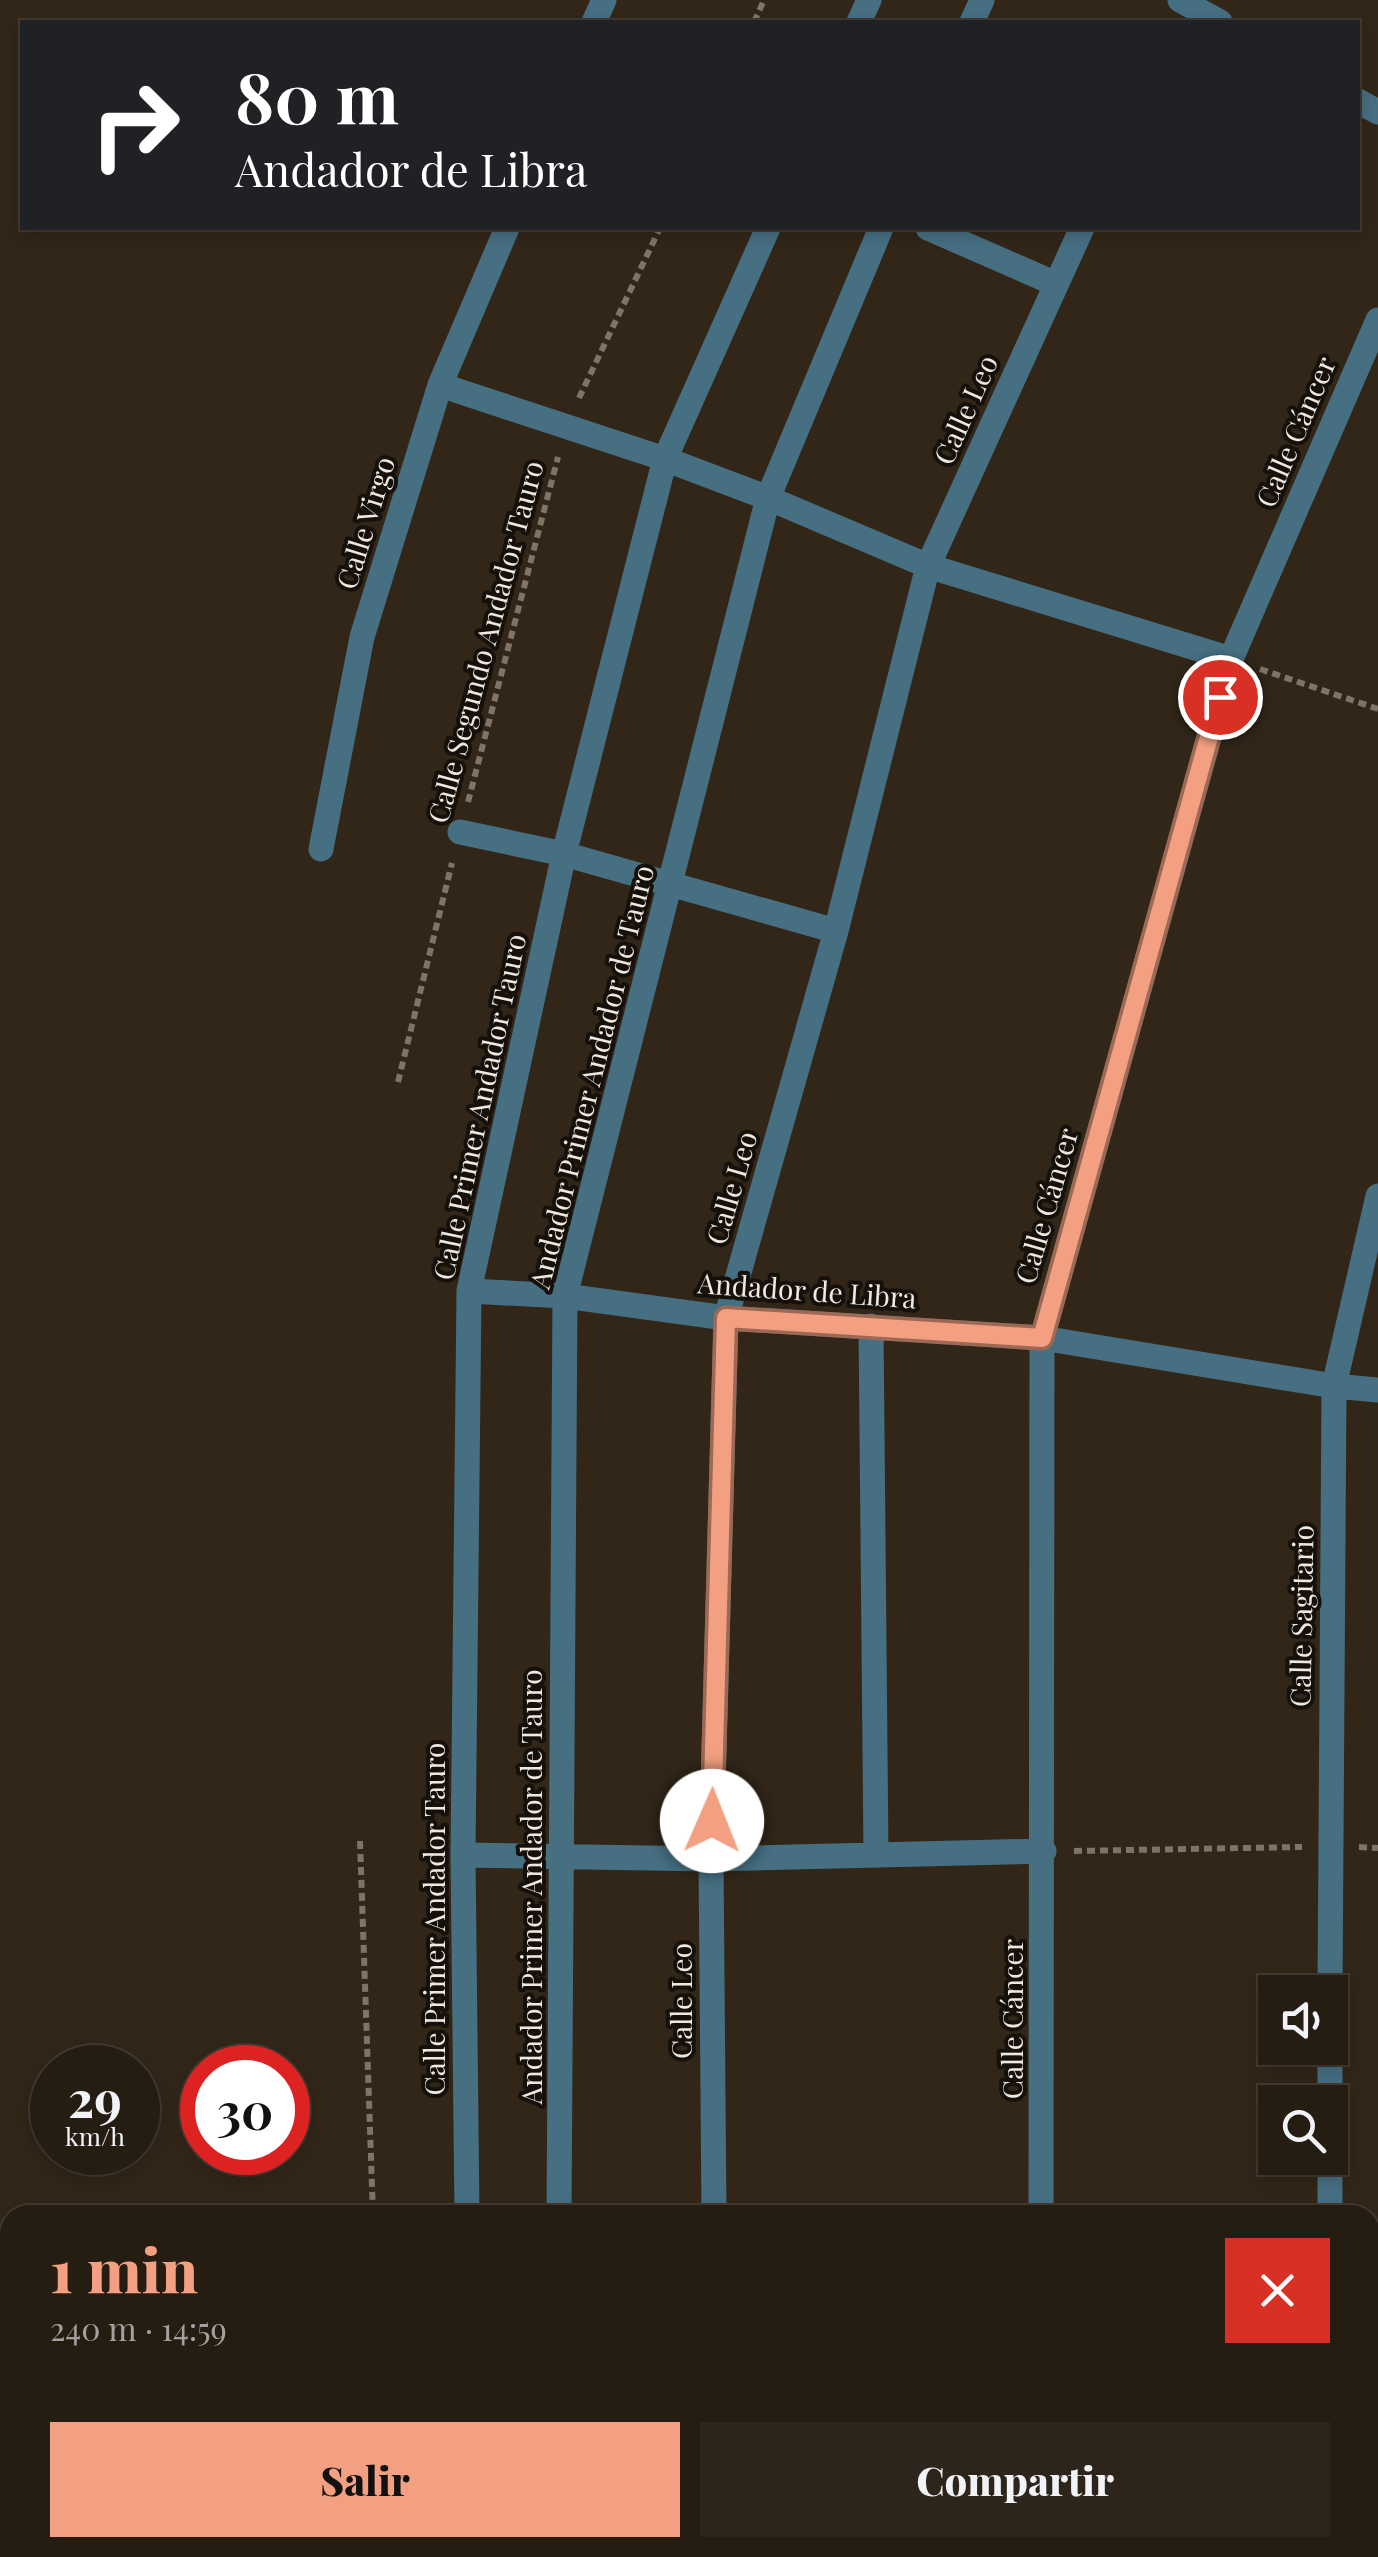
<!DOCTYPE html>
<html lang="es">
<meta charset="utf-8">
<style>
:root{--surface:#251c12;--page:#2d251b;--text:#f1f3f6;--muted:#a3a19f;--line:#423a32;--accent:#f2a081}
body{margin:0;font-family:"Playfair Display",serif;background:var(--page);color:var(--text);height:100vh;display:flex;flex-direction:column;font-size:38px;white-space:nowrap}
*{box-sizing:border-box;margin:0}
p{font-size:32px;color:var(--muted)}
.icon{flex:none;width:55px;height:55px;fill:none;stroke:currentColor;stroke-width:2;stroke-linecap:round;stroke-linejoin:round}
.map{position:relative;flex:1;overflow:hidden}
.drawer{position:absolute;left:0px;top:2205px;width:1380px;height:352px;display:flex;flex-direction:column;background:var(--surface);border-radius:30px 30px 0 0;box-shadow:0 5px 15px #0003,0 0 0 2px var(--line)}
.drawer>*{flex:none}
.top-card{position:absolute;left:20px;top:20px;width:1340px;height:210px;border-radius:0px;box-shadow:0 5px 15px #0003,0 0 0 2px var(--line);background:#202124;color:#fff;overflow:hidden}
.controls{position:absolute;left:1258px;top:1975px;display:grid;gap:20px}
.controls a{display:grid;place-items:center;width:90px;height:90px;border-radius:0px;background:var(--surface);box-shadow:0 5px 15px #0003,0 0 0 2px var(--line);font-size:50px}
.speed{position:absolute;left:30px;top:2045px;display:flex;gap:20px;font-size:50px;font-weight:700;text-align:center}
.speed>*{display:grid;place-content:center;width:130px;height:130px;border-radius:50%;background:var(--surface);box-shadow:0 5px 15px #0003,0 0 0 2px var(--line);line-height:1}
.speed small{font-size:25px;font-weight:400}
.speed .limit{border:15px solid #d22;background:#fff;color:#111}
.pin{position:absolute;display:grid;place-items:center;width:85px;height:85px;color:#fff;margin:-42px;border:5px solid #fff;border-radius:50%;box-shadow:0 2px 10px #0007}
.me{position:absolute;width:110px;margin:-55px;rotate:1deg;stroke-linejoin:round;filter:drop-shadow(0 0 8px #0008)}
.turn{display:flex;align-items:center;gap:35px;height:210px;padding:0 50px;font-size:45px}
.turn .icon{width:130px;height:130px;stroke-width:2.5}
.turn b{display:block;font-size:70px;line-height:85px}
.round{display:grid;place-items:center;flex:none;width:105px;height:105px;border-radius:0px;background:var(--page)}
.summary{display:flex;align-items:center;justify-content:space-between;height:170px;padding:0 50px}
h1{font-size:60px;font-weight:800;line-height:75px;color:var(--accent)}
.action{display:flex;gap:20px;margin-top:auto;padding:20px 50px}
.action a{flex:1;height:115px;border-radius:0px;background:var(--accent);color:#111;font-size:40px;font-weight:800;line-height:115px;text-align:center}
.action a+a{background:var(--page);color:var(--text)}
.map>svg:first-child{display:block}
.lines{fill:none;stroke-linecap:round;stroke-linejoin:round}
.path{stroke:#7e7468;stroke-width:6;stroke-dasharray:8 5;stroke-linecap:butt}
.minor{stroke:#466f82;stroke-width:25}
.route-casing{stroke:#9d6854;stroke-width:25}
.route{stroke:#f2a081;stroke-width:18}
.labels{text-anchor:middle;stroke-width:8;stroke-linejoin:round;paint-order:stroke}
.street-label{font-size:28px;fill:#efe8df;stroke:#15100a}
</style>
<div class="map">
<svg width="1378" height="2557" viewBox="0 0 1378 2557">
<rect width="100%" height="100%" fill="#312618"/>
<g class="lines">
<path class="path" d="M754,22l10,-22
M579,398l81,-170
M1260,669l118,40
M468,802l90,-345
M398,1082l54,-219
M360,1841l13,374
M1359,1847l19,1
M1074,1851l228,-4"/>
<path class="minor" d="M1180,0l40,22
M594,22l10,-22
M859,22l10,-22
M972,22l10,-22
M1358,101l20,11
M928,228l128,56
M440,385l225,74 103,39 160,68 303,93
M460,832l104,22 272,77
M321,849l41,-212 78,-252 67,-157
M469,1291l96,5 161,22 316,20 292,48 44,4
M871,1326l5,529
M463,1855l248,4 333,-8
M1330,1992l4,-606 44,-190
M1330,2048v54
M1330,2158v57
M467,2215l-4,-360 6,-564 95,-437 101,-395 103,-231
M559,2215l6,-919 203,-798 113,-270
M714,2215l-3,-356 15,-541 110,-387 92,-365 154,-338
M1041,2215l1,-877 189,-679 147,-339
M1370,2341h8"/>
</g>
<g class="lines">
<g class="route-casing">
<path id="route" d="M712,1821l14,-503 316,20 178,-641"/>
</g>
<use href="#route" class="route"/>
</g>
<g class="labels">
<g class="street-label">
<text transform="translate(966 410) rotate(-66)" y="10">Calle Leo</text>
<text transform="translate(1296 432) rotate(-67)" y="10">Calle Cáncer</text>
<text transform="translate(366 523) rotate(-73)" y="10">Calle Virgo</text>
<text transform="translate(486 642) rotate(-75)" y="10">Calle Segundo Andador Tauro</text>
<text transform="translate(592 1077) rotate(-76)" y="10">Andador Primer Andador de Tauro</text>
<text transform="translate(480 1107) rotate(-78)" y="10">Calle Primer Andador Tauro</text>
<text transform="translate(732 1188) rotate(-74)" y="10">Calle Leo</text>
<text transform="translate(1047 1206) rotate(-74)" y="10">Calle Cáncer</text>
<text transform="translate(807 1291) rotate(4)" y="10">Andador de Libra</text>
<text transform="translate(1302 1616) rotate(-89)" y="10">Calle Sagitario</text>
<text transform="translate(532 1887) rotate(-90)" y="10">Andador Primer Andador de Tauro</text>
<text transform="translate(435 1919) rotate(-90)" y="10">Calle Primer Andador Tauro</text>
<text transform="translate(682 2001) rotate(-90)" y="10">Calle Leo</text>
<text transform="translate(1013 2019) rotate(-90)" y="10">Calle Cáncer</text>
</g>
</g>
</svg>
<div class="controls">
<a><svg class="icon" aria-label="sound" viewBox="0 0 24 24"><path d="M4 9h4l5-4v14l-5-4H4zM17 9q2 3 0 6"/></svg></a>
<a><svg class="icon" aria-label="search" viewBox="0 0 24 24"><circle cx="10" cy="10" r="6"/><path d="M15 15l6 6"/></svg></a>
</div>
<div class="speed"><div>29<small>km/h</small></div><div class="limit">30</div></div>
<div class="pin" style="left:1220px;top:697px;background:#d93025"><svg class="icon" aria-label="arrive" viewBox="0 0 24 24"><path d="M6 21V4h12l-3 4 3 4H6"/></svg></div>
<svg class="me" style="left:712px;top:1821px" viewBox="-20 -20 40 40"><circle r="19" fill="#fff"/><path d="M0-13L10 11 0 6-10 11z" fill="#f2a081"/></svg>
<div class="top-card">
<div class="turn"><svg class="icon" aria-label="right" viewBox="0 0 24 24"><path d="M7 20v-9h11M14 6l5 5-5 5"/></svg><div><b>80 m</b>Andador de Libra</div></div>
</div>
<section class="drawer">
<div class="summary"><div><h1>1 min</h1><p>240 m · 14:59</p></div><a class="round" style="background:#d93025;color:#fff"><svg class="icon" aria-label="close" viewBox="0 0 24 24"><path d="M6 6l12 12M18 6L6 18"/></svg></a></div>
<div class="action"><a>Salir</a><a>Compartir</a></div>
</section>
</div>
